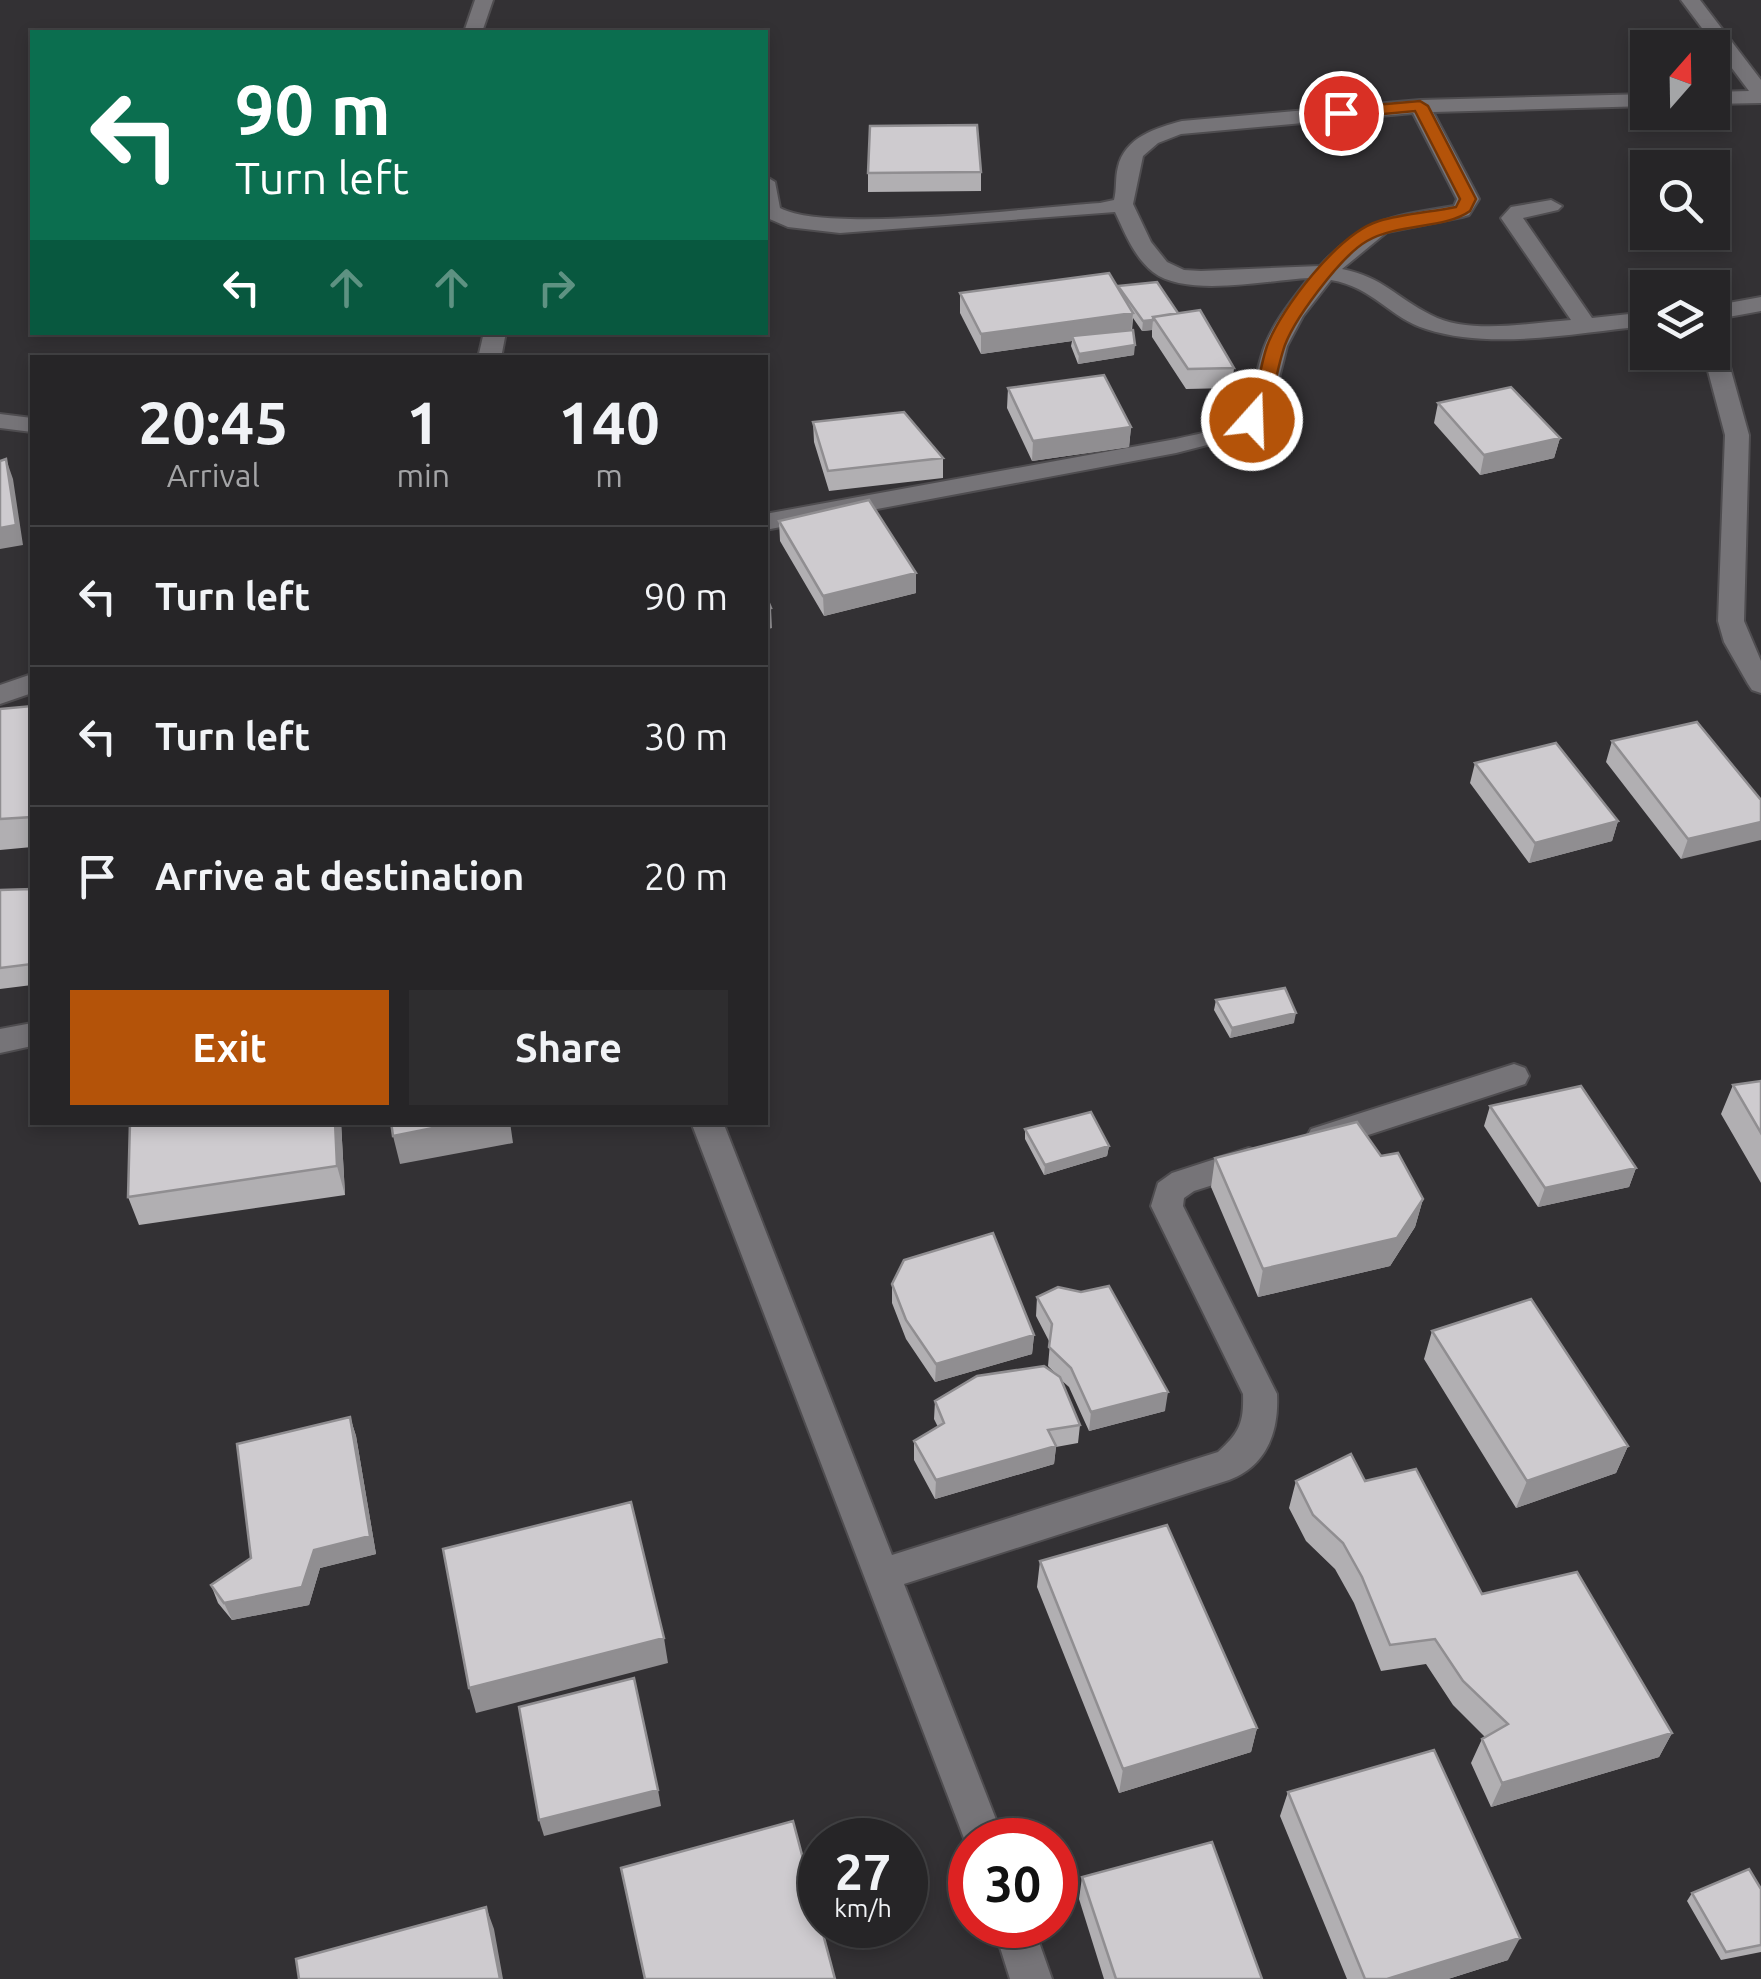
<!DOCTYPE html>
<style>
:root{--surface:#262527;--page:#2e2d2f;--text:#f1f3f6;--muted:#a4a5a7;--line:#424244;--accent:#b45309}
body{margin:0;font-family:Ubuntu,sans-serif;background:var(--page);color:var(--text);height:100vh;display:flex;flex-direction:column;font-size:38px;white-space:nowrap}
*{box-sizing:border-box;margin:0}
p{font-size:32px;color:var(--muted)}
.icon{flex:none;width:55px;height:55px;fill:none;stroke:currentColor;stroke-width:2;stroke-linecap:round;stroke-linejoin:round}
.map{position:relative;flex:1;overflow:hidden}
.side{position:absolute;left:30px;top:355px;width:738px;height:770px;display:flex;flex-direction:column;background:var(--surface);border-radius:0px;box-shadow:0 5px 15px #0003,0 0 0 2px var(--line)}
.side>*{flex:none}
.hud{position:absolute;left:30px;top:30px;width:738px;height:305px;border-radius:0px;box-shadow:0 5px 15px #0003,0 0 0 2px var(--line);background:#0b6e4f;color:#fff;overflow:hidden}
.needle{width:65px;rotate:20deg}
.tools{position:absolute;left:1630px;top:30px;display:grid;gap:20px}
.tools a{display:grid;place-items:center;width:100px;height:100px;border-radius:0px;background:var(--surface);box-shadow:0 5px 15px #0003,0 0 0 2px var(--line);font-size:50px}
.speed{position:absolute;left:798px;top:1818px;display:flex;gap:20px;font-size:50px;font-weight:700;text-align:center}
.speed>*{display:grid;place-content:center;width:130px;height:130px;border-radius:50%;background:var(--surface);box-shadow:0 5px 15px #0003,0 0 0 2px var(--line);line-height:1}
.speed small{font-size:25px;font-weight:400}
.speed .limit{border:15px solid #d22;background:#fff;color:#111}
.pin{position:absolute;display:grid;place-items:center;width:85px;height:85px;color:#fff;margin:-42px;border:5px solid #fff;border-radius:50%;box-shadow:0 2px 10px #0007}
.me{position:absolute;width:110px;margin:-55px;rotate:20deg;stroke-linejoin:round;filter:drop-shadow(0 0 8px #0008)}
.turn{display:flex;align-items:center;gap:35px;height:210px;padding:0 40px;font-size:45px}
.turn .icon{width:130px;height:130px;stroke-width:2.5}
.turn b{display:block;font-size:70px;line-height:85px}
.lanes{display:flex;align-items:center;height:95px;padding:0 40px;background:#0003;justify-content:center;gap:50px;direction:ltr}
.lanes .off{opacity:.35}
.eta{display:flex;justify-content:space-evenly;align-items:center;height:170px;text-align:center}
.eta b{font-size:60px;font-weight:700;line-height:70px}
.cta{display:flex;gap:20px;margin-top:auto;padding:20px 40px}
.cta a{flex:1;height:115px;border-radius:0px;background:var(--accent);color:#fff;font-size:40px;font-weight:700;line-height:115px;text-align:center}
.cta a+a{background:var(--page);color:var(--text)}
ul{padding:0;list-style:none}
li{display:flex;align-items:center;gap:30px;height:140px;padding:0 40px;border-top:2px solid var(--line)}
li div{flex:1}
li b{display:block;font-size:38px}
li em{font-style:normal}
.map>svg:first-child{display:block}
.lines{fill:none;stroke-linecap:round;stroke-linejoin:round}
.minor-casing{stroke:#4f4d50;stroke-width:4}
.minor{fill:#767478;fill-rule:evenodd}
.wall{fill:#b1afb2}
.shaded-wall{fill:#908e91}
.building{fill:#cecbcf;stroke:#908e91;stroke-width:2.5}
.route{fill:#b45309;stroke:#753606;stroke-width:2.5}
</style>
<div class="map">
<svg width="1761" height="1979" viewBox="0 0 1761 1979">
<rect width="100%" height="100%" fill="#333134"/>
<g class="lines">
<g class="minor-casing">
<path id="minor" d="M475,0h18l-11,32h-18z
M1681,0h19l61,80v23l-49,1v-12l37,-1z
M1648,94v12l-215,6 46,87 -10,16 -7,2 -75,15 -45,37c43,9 53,28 89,46 38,20 98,8 140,5l-70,-102 10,-11 40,-7 11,6 -4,4 -35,8 69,100 56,-6v14c-70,6 -154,25 -222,3 -36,-11 -53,-42 -95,-49l-28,36 -16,30 -16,64 -25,25 -70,18 -411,77v-16l411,-75c82,-18 65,-16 87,-88 9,-27 29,-51 46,-73 -40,2 -123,20 -156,-6 -19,-15 -28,-39 -38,-60l-275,21 -52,-6 -23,-10v-41l10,6 5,26c48,26 255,-1 320,-5l14,-3c3,-11 1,-22 4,-33 7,-30 38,-39 64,-46l238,-21zM1413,113l44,86 -3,7c-61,10 -90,12 -134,60l-119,5 -17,-1 -17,-8 -16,-20 -18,-38 10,-48 15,-13 23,-9z
M1761,297v14l-49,9v-14z
M484,332h22l-5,26h-23z
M1712,335l11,7 26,93 -5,186 17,40v32l-9,-3 -4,-6 -24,-42 -6,-21 7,-186 -22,-83h9z
M0,414l32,4v14l-32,-4z
M32,674v19l-32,11v-19z
M32,1023v23l-32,7v-24z
M1514,1064l11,4 4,8 -4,8 -203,66 -11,-3 -5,-9 5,-9z
M691,1122h32l169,433 326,-103c21,-19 26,-29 25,-58l-92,-188 7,-23 14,-10 77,-25 11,4 5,9 -5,9 -66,21 -10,7 -1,8 94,188c2,37 -10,72 -48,86l-325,104 100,256h-34v14z
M993,1925h40l19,54h-42z"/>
</g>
<use href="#minor" class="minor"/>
</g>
<path class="wall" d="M981,172v19l-113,1v-19z
M1118,288l60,25 56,55 -2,20 -46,1 -34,-52v-7l-10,1 -9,-13 -1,13 2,24 -56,9 -7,-18 1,-5 -91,13 -21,-41v-20z
M1008,388l123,39 -2,20 -97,14 -25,-53z
M1438,403l122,35 -6,20 -74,17 -46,-52z
M813,422l130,36v20l-114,13 -15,-49z
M779,521l137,72 -92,23 -44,-75z
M32,706v141l-32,3v-141z
M1612,741l149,59 -80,59 -75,-97z
M1475,763l143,58 -6,20 -83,22 -59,-80z
M32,889v96l-32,4v-99z
M1216,1000l78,23 -64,15 -16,-28z
M1761,1081v102l-40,-69 12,-29z
M1490,1106l146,62 -7,19 -91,20 -54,-81z
M341,1122l4,73 -206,30 -11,-28z
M1025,1129l84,17 -2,10 -63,19 -19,-36z
M1381,1156l42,43 -8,28 -25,39 -132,31 -47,-110 4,-29z
M892,1284l142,51 -2,19 -97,28 -29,-43 -14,-36z
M1037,1297l128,114 -76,20 -20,-44 -9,-8 20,46 -2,18 -22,4 -2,17 -119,35 -21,-39v-19l24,-14 -4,-8 1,-18 121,-27 -8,-8 2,-23 -14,-27z
M1432,1331l196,115 -12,27 -100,35 -92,-149z
M350,1417l6,19 20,118 -56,14 -11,37 -77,15 -14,-17 -7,-18 40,-27z
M1296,1481h69l117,113 190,139 -13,24 -168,50 -20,-44 11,-24 3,-2 -32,-32 -27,-41 -45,7 -27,-68 -19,-34 -29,-28 -17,-33z
M1040,1561l217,167 -6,24 -132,41 -82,-206z
M1288,1792l220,168 -60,19h-101l-67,-163z
M1082,1877l180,102h-158l-25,-80z
M1761,1889v63l-40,8 -34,-59 5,-8z"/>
<path class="shaded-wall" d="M1133,313l-2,20 -59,3v5l-91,13v-20z
M1153,320l-1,10 -10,1 1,-10z
M1135,345l-1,10 -56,9 1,-10z
M1131,427l-2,20 -97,14 1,-20z
M1560,438l-6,20 -74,17 4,-20z
M6,459l7,20 10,66 -23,4v-21z
M916,573v20l-92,23 -1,-20z
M771,608l1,20 -7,2v-21z
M1618,821l-6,20 -83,22 6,-20z
M1761,822v18l-80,19 7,-20z
M1296,1013l-2,10 -64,15 2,-10z
M335,1122h6l4,73 -8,-29z
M463,1122h47l3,21 -113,21 -7,-28z
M1109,1146l-2,10 -63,19 1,-10z
M1636,1168l-7,19 -91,20 7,-19z
M1423,1199l-8,28 -25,39 -132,31 5,-28z
M1034,1335l-2,19 -97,28 1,-18z
M1168,1392l-3,19 -76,20 2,-19z
M350,1417l6,19 20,118 -56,14 -11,37 -77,15 -8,-17z
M1056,1446l-2,18 -119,35 1,-19z
M1628,1446l-12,27 -100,35 11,-27z
M664,1638l4,25 -192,50 -7,-25z
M1257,1728l-6,24 -132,41 4,-24z
M1672,1733l-13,24 -168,50 11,-24z
M658,1790l3,16 -117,30 -5,-16z
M486,1907l8,22 9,50h-3z
M1520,1938l-12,22 -60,19h-61z"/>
<path class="building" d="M977,125l4,47 -113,1 2,-47z
M1109,273l24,40 -152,21 -21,-41z
M1157,282l21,31 -25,4v3l-10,1 -25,-35z
M1200,310l34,58 -46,1 -35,-52z
M1133,330l2,15 -56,9 -7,-18z
M1104,375l27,52 -98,14 -25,-53z
M1511,387l49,51 -76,17 -46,-52z
M904,412l39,46 -115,13 -15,-49z
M6,459l10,66 -16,3v-67z
M869,500l47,73 -93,23 -44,-75z
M765,594l6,14 -6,1z
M32,706v111l-32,2v-110z
M1697,722l64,78v22l-73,17 -76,-98z
M1556,743l62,78 -83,22 -60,-80z
M32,889v75l-32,4v-78z
M1285,988l11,25 -64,15 -16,-28z
M1761,1081v52l-28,-48z
M1581,1086l55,82 -91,20 -55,-82z
M1091,1112l18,34 -64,19 -20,-36z
M130,1122h205l2,44 -209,31z
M391,1122h72l-70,14z
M1357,1122l24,34 17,-3 25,46 -26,39 -134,31 -48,-111z
M993,1233l41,102 -98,29 -30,-44 -14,-36 12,-24z
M1109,1286l59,106 -77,20 -20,-44 -22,-21 3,-23 -15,-27 21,-10 23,5z
M1531,1299l97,147 -101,35 -95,-150z
M1044,1366l16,11 20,48 -32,5 8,16 -120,34 -22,-39 30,-18 -9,-22 42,-25z
M350,1417l20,119 -56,14 -12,37 -78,16 -13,-18 40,-27 -14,-114z
M1351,1454l14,27 51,-12 66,125 95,-22 95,161 -170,50 -20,-44 26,-15 -45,-43 -28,-42 -45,6 -28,-68 -19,-34 -30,-28 -17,-34z
M631,1502l33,136 -195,50 -26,-139z
M1167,1525l90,203 -134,41 -83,-208z
M634,1678l24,112 -119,30 -20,-113z
M1434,1750l86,188 -133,41h-22l-77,-187z
M793,1821l42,158h-190l-24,-111z
M1212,1842l50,137h-146l-34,-102z
M1749,1869l12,20v56l-35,7 -34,-59z
M486,1907l14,72h-201l-3,-20z"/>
<path class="route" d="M1420,101l8,5 48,93 -6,12c-25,18 -72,12 -103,30 -26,15 -76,81 -84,110 -8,26 -9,49 -24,73h-13l-2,-4c15,-23 14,-48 23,-74 14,-38 72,-113 112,-125 24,-7 52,-9 77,-14l4,-8 -45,-88 -74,7 -8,-5 8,-5z"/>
</svg>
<div class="tools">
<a><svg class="needle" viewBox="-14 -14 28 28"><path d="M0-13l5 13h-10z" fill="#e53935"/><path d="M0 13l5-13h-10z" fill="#a4a5a7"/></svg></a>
<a><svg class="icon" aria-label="search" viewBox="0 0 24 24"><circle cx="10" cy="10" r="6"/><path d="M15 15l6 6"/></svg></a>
<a><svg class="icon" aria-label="layers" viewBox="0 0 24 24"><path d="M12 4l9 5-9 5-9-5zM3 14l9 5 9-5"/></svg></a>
</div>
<div class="speed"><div>27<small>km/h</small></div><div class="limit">30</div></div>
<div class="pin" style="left:1341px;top:113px;background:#d93025"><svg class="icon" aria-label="arrive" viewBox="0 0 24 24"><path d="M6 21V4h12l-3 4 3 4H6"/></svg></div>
<svg class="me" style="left:1252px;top:420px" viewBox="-20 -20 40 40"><circle r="17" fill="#b45309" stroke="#fff" stroke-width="3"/><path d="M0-11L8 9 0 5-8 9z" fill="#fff"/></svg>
<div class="hud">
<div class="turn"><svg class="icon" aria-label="left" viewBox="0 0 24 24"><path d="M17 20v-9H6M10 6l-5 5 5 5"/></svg><div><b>90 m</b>Turn left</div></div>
<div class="lanes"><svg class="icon" aria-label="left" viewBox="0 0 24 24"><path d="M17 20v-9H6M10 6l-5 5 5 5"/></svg><svg class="icon off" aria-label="ahead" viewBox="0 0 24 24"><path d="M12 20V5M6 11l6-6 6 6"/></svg><svg class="icon off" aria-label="ahead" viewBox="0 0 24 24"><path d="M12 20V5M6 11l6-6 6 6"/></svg><svg class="icon off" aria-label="right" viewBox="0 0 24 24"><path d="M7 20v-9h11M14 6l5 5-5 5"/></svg></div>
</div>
<section class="side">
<div class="eta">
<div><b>20:45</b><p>Arrival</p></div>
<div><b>1</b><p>min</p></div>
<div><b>140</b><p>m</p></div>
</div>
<ul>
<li><svg class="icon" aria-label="left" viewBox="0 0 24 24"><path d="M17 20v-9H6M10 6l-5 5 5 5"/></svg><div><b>Turn left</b></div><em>90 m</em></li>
<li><svg class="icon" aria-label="left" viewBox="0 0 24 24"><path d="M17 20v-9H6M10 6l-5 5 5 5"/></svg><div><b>Turn left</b></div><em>30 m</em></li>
<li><svg class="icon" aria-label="arrive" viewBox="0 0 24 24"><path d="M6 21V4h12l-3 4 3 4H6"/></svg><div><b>Arrive at destination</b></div><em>20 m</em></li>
</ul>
<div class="cta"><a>Exit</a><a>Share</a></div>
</section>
</div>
